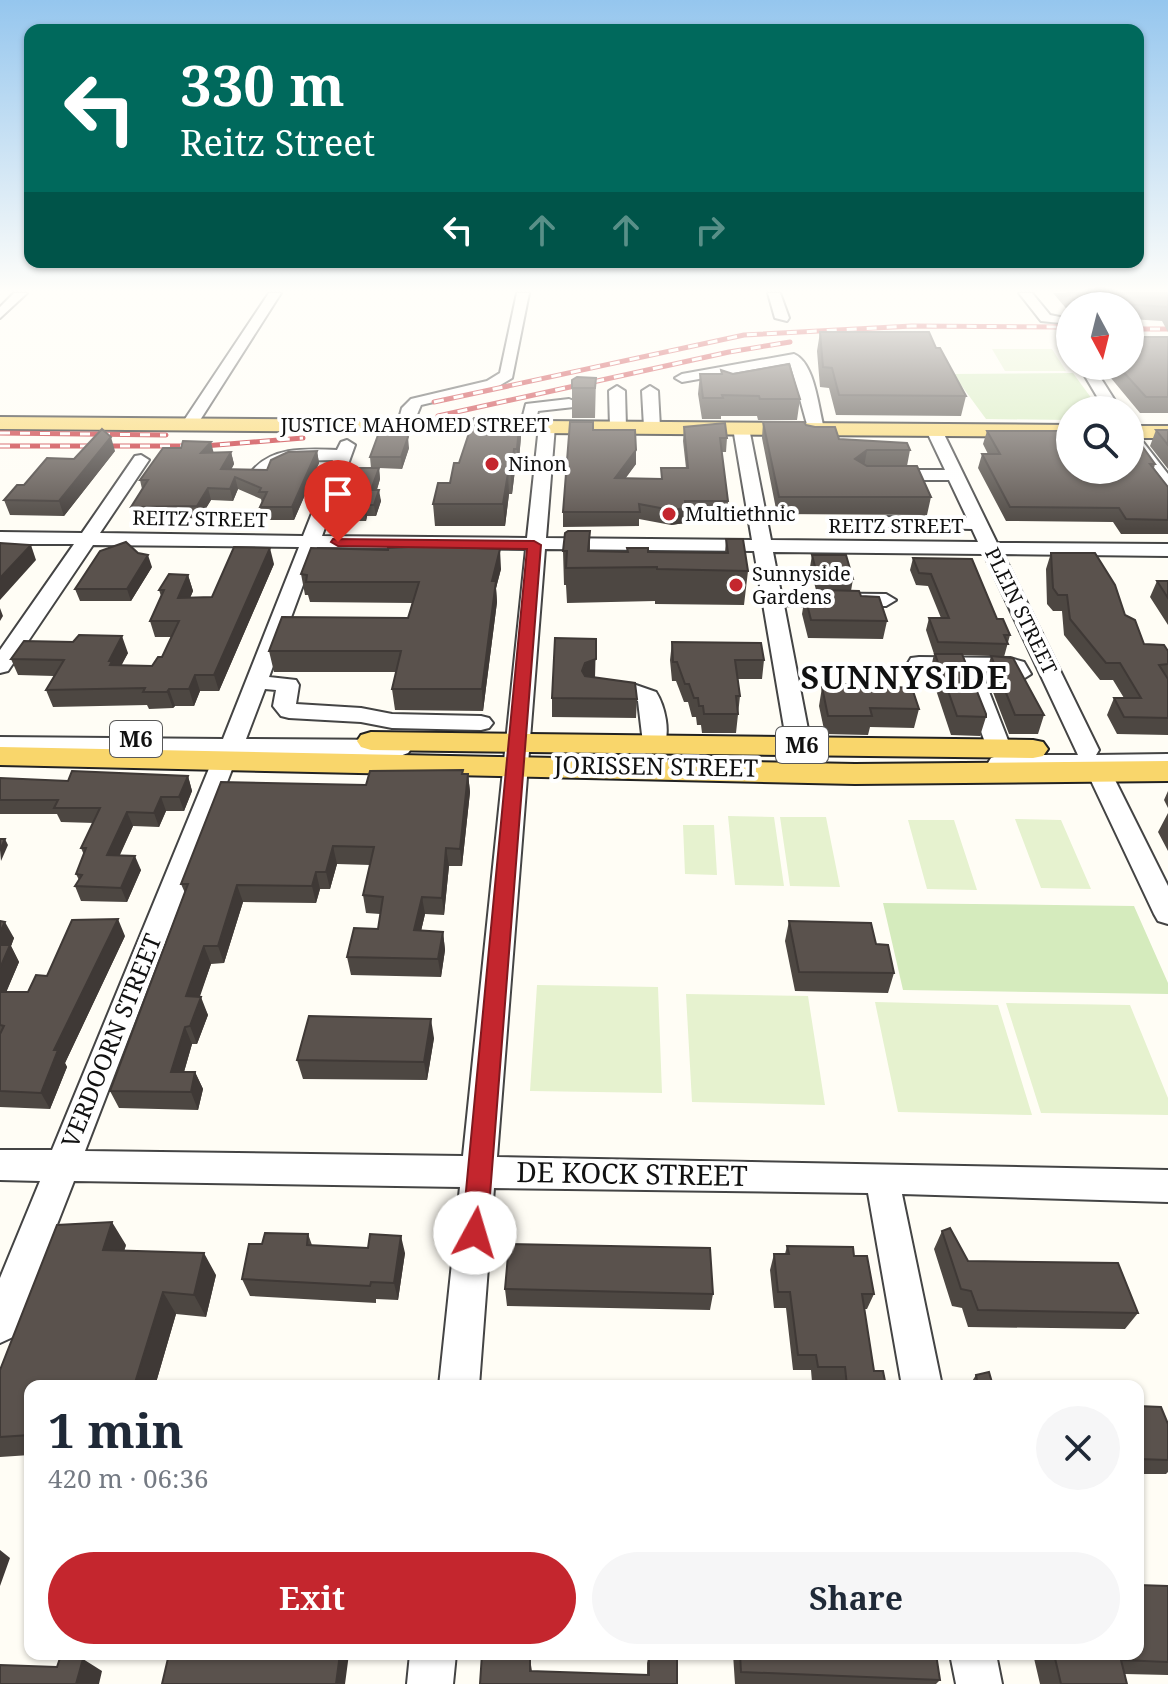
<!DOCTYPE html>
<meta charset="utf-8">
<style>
:root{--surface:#fff;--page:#f6f6f7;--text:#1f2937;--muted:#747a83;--accent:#c4262e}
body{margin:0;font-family:"Noto Serif",serif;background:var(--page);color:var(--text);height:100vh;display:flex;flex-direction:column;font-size:30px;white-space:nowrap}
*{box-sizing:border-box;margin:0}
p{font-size:26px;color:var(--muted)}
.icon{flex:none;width:44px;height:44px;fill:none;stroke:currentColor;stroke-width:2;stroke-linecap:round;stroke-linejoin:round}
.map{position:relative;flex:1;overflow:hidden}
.drawer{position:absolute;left:24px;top:1380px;width:1120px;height:280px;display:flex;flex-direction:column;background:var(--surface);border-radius:16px;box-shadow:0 2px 6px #0004}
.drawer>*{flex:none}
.banner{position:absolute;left:24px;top:24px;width:1120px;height:244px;border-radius:16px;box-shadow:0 2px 6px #0004;background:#00695c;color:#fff;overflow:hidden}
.needle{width:52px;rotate:173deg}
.controls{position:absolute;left:1056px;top:292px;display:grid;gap:16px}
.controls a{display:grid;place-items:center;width:88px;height:88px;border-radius:50%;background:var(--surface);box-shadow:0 2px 6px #0004;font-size:40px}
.pin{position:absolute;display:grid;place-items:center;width:68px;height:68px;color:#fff;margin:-82px -34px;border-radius:50% 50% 50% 0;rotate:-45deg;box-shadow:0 0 8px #0007}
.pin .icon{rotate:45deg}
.me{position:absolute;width:88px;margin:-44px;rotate:6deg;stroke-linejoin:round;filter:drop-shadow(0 0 6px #0008)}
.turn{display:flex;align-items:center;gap:28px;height:168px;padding:0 24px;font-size:36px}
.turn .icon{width:104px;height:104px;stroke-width:2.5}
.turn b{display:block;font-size:56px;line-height:68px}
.lanes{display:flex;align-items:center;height:76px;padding:0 24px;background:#0003;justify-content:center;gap:40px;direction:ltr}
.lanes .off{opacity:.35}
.round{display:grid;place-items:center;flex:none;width:84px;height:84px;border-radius:42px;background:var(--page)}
.headline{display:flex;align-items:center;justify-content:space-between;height:136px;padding:0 24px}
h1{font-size:48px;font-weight:700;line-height:60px}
.button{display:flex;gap:16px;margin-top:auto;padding:16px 24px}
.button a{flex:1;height:92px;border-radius:48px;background:var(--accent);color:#fff;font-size:32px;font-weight:700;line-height:92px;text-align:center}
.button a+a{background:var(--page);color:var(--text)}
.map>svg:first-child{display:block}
.green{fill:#d5ebbd}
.pitch{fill:#e6f2cf}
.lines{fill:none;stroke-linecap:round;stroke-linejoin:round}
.minor-casing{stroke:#444;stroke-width:4}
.major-casing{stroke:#222;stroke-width:4}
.minor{fill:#fff;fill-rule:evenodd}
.major{fill:#f9d66b;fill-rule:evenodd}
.rail-casing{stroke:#c4262e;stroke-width:5}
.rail{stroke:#fff;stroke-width:3;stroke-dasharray:10;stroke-linecap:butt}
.wall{fill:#4d4742}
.shaded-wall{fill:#3f3936}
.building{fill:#5a524d;stroke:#3f3936;stroke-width:2}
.route{fill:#c4262e;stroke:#7f191e;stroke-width:2}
.poi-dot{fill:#c4262e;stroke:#fff;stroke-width:3}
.labels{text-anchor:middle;stroke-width:8;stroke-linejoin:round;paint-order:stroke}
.far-street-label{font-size:20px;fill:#111;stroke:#fff}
.far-poi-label{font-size:20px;fill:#111;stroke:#fff;text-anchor:start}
.shield{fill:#fff;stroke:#585858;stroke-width:2}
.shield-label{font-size:22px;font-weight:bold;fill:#111}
.street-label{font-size:24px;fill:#111;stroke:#fff}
.near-street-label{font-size:28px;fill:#111;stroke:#fff}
.district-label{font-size:32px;font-weight:bold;letter-spacing:2px;fill:#111;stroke:#fff}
</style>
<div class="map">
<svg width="1168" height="1684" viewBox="0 0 1168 1684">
<rect width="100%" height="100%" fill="#fffdf5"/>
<path class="green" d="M1073,373l27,37h-30v10l-84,-1 -33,-45z
M883,903l251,3 34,77v11l-265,-4z"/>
<path class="pitch" d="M992,349h60l14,22h-61z
M728,816l46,1 10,69 -49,-1z
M780,817h46l14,70 -50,-1z
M1015,819l46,1 30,69 -50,-1z
M908,820h46l23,70 -50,-1z
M683,825h31l3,50 -32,-1z
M537,985l121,2 4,106 -132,-2z
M686,994l122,2 17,109 -133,-3z
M875,1002l123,3 34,110 -134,-3z
M1006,1003l124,2 38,93v17l-127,-2z"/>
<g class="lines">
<g class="minor-casing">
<path id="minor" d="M14,293h13l-27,25v-11z
M269,293h12l-86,135h-12l-2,-3z
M517,293h12l-17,85 -15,9 -76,18 -10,24h-12l-2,-3 5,-18 9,-9 76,-18 13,-8z
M768,293h12l9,25 -2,3 -12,-3z
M1019,293h13l18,22 20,4v5l-29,-3z
M794,354c21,9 24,53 30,74l-2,3 -6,2 -8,-5 -18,-65 -108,19 -7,-4 7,-4z
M1079,366h14l28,44h-16z
M617,386l8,5 1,36 -8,5 -8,-5 -1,-36z
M650,386l8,5 2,36 -8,5 -8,-5 -2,-36z
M569,399l5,2v6l-36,4 -4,19h-12l-2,-3 6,-23z
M547,421l8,5 -9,112 206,2 -19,-112 8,-5 8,5 22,112 207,2 -6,-13 -91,-2 -9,-5 9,-5 86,1 -18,-38h-61l-9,-5 9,-5h57l-19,-40 8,-5 8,5 55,113 171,1v12l-165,-2 96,196 -3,5 72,-1v16h-58l58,116v38l-10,-3 -4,-7 -68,-144 -86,1 -9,-3 -3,-5 3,-5 9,-3h78l-94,-201 -211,-2 8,41 105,1 10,6 -10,6 -102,-1 27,140 -4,5h-16l-4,-5 -33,-194 -209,-2 -48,608 671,13v32l-266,-8 40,192h-40l-34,-193 -374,-5 -15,198h-40l21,-199 -386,-6 -61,156 -13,6v-65l40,-97 -40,-1v-30h52l163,-396 -215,-3v-14l223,2 76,-192 -206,-2 -85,126 -8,2v-23l74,-106h-74v-12l82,1 53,-77 6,-1 8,5 -49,73 203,3 30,-76 -43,1 -30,15 -8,-5c21,-25 55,-22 85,-21l4,-8 6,-2 8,5 -33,91 205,2 12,-112zM317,547l209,2 -63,607 -378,-5 151,-392 -3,-5 167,2 8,-3 4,-5 -4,-5 -8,-3 -154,-1 19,-50 11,1 -3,16 8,10 8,2 72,4 31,6 89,2 8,-2 4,-5 -4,-5 -8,-2 -89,-2 -31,-6 -65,-4 3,-19 -3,-5 -27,-3z
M1130,431l6,2 32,41v16l-6,-1 -32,-42z
M919,657l91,1 14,4 7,12 -11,7 -8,-2 -4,-8h-27l30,77 -4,5h-16l-4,-5 -28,-78 -48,-2 -3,-5 3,-5z
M602,682l31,2 23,8c9,14 15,41 7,56h-16l-4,-5 -5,-42 -6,-4 -38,-3 -3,-5z
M410,1654h46l-3,30h-46z
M950,1654h46l6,30h-46z"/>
</g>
<g class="major-casing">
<path id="major" d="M0,417l1070,8v12l-1070,-8z
M1130,426h38v12h-38z
M371,732l662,8 10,2 5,7 -5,7 -10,2 -662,-8 -10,-3 -4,-6 4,-6z
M0,747l855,17 313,-3v20l-313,3 -855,-19z"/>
</g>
<use href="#minor" class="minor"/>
<use href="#major" class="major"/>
<g class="rail-casing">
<path id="rail" d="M1130,329h38
M434,402l310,-67 168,-9 158,1
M438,416l291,-64 61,-10
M0,433l166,2
M0,446h204l99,-8"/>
</g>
<use href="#rail" class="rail"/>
</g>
<path class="wall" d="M1053,293h115v39l-6,-11 -32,-2v-13h-60v7z
M820,332l116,16 30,48 -5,20 -125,-1 -7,-27 -9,-1 -3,-36z
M1168,337v76h-28l-39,-47h29z
M721,370l79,29 -3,21h-39l-1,-4h-36v3h-19l-4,-25 2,-20h21z
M596,378l-1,40h-23v-30z
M520,417l1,20 -3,33h-3l-3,24h-3l-4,32h-70l-2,-22 17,-21 9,-20z
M763,422l43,3 33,14 71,11 -3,16 24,31 -4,18 -150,-1 -15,-76z
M684,427l43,11 -1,14h-4l6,49 -1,15h-42v7l-14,2 -32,-6v7l-76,1v-15l30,-82 43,34 -11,14 36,1v-11h25l-3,-27z
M1156,430h12v39l-18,-23z
M987,431l143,1 25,32 -1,4 14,19v47h-47l-8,-12 -107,-1 -28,-53 4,-14h6l-5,-10z
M409,448l-7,21 -23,-1 1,11 -3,11 4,11 -5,15h-9l-1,5h-25l-2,-11 32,-42 -1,-11z
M115,451l-51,65 -54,-1 -6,-15 20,-15 50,-26z
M317,451l2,12 -25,57h-31l-3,-13 2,-4 -1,-4 -23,-10 -5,12 -22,-1 -11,18 -65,2 -4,-13 11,-18 -2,-9 74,-27 17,-1 3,12 -3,6h36z
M590,531v20l135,2 1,-14 22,32 -4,34 -89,-1v-3l-88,2 -1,-18h-2l-1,-34z
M1051,553l74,62 19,29 24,7v84l-51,-1 -10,-19 7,-17h10l-11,-18h-13l-36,-45 -2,-24h-9l-6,-7 -1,-35z
M812,555l41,24 -2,12 10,5 26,25 -4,18 -75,-1 -6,-24 3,-18h16v-4l3,-2h-8l-6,-23z
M913,558l84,61 13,16 -6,22 -8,-1 48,59 -6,19h-29l-23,-60 5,-18 -28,-1 23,62 -6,19 -29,-1 -21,-63 4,-18 -8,-24 3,-12h12l-13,-32 -12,-1 -6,-15z
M274,564l-55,127h-19l-6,15h-19l-2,2 -24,1 -2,-4 -94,2 -7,-17 8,-14 -36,-1 -7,-16 62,-17 55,11 -7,12 31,1 10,-9 9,-20h-16l-5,-16 11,-25 -2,-6 29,-15 5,16 -3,7 22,-1z
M152,567l-21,34h-51l-5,-12z
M501,569l-5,19 1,14 -14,109 -88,-1 -3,-21 4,-17h-122l-5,-21 139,-33 4,-15 -102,-1 -2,-7h-3l-4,-21z
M1157,581h11v44l-18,-28z
M672,642l92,18 -2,19h-24l2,17 -4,37h-34l-1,-8h-4l-1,-8h-4l-4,-15h-4l-8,-21h-4l-2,-21z
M595,677l42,22 -1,19 -84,-1v-19z
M839,684l80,25 -5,19 -44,-1 -2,8 -43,-1 -6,-28 3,-19h16z
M468,774l2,18 -8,74h-13l-5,49 -19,-1 -4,17 22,1 2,18 -4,27 -90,-2 -4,-18 31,-28 2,-15 -14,-1 -3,-18 7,-30 -33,-1 -7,25h-10l-4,14 -73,-1 -19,61 -13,1 -12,33 9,18 -11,29h-5l-8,28h11l8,17 -5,21 -79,-2 -9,-17 75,-198 -4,-9 185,-99z
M188,776l4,15 -8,20h-18l-7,16 -26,-1 -13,29 21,15 -14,32 -46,-1 -6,-15 4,-6 -3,-6 8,-19 -3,-7 13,-25 -33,-1 -4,-8h-57v-36l68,3z
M1168,791v17l-4,-8z
M1168,813v38l-10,-19z
M0,921l14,17 -3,8 8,16 -13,30h22l19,-16 78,-40 -60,127 2,4 -17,42 -50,-2z
M789,921l87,23 18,29 -6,20 -93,-2 -10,-50z
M434,1038l-7,42 -124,-1 -6,-19z
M942,1231l26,30 170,52 -13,16 -157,-2 -6,-19 -10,-2 -18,-57z
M308,1234l4,11 93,8 -7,47 -22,-1v4l-126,-7 -8,-17 20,-35z
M126,1245l-2,6 92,24 -10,42 -30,-3 -21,72h-125v69l-30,2v-87z
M787,1246l67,10 20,38 -7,15h-3l10,62 12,15h-47v-4h-27l-1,-12h-18l-7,-62h-12l-4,-38 4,-16h11z
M505,1289l208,5 -3,16 -203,-4z
M976,1375l17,11h-24z
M1138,1406l30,18v48l-2,2h-28z
M1168,1586v89l-43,-1 2,10h-87l-7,-30h105z
M649,1654l28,30h-197l51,-19 1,6 115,4v-12z
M733,1654h203l4,26 -4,4h-201z"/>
<path class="shaded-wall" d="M520,417l1,20 -3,33 -1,-21z
M111,437l4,14 -51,65 -5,-15z
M408,437l1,11 -7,21 -1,-12z
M211,442l3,12 -13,-1z
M514,449l1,21 -3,24 -1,-21z
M636,450v14l-21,29v-15z
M867,450l-3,17 -9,-8z
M317,451l2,12 -25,57 -2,-13z
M231,452l3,12 -10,18 -3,-13z
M379,468l1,11 -7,22 -2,-11z
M508,473l1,21 -4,32 -2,-22z
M235,477l3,12 -5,12 -3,-12z
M208,488l3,12 -11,18 -3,-12z
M379,490l2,11 -5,15 -2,-11z
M366,505l1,11 -1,5 -2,-11z
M686,508l-1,15 -14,2v-15z
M31,545l5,15 -36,40v-22z
M270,548l4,16 -55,127 -5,-16z
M500,549l1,20 -5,19 1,14 -14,109 -1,-22 10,-108z
M148,555l4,12 -21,34 -4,-12z
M188,575l5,16 -10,23 -5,-16z
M0,608l3,8 -3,5z
M122,636l6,17 -11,21 -7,-9 -1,-4z
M596,639l-1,39 -10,3 -3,-10z
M195,675l5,16 -6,15 -5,-17z
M169,689l6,17 -2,2 -6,-16z
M468,774l2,18 -8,74 -2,-17z
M188,776l4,15 -8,20 -5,-14z
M161,797l5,14 -7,16 -5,-14z
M127,812l6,14 -20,43 -6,-14z
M5,839l3,6 -7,16 -1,-11z
M333,846l4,18 -7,25 -4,-17z
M446,848l3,18 -5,49 -2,-17z
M135,856l6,14 -14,32 -6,-14z
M316,872l4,17 -4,14 -4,-17z
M237,885l6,17 -19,61 -6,-17z
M422,897l3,17 -8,34 -3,-18z
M118,919l7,17 -60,127 2,4 -17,42 -9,-16 13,-43z
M5,922l9,16 -3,8 8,16 -19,45v-75z
M443,932l2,18 -4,27 -3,-18z
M204,946l7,18 -17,50 -8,-18z
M201,997l7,18 -11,29 -7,-18z
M431,1019l3,19 -7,42 -3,-18z
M185,1027l7,17 -13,45 -8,-17z
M195,1072l8,17 -5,21 -7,-18z
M112,1222l14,23 -9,28 -14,-23z
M401,1236l4,17 -7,47 -4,-17z
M204,1253l12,22 -10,42 -12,-22z
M163,1292l13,22 -21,72h-21z
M0,1550l10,8 -10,28z
M340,1654h9l-4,30h-9z
M83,1659l19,12 -3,13h-23z"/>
<path class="building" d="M1068,293h100v16l-1,-2 -92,-6z
M820,332h109l7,16h4l26,48 -127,-1 -7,-27 -9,-1z
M1130,337h38v60h-22l-28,-31h12z
M789,364l11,35h-40l-1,-3 -37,-1 1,3h-20l-3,-24h22l-1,-4 12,4z
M577,377l19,1 -1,10h-23v-8z
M520,417l-3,32h-3l-3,24h-3l-5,31h-70l5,-21h12l4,-20h5l15,-45z
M570,422h23v8h42l1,20 -21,28 47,1 -1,-11h27l-4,-41 41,-4 2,15h-7l8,63h-43l1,7 -15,2 -32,-6 1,8h-77z
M763,422h41l2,3 9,2h20l4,12 68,4 3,7h-43l-12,9 12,7h50l14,31h-152z
M381,427h25l2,10 -7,20h-31z
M102,429l9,8 -52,64 -55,-1 13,-15h7l23,-27 27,1z
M1156,430h12v15z
M987,431h83v39h60v-38h2l23,32h-5l18,23v33l-42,-1 -7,-11 -109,-1 -28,-53h18z
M183,441l28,1 -10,11 30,-1 -10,17 46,1 4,-10 17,-8 29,-1 -25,56h-32l7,-15h-8l2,-4 -26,-11 -5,12 -22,-1 -11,18 -66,1 17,-27h-8l23,-32h18z
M358,468h21l-8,22h8l-5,15h-8l-2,5h-25l14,-38z
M568,531h22l-2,20 40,1 -1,-4h21v4l80,1 -2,-14h17l5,32 -91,-2v-2l-91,1 1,-17h-4l2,-18z
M126,542l12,11 10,2 -21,34h-52l25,-38z
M0,543l31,2 -31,33z
M428,546l72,3 -8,32h4l-14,108h-90l9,-38h-132l13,-34 126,1 11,-36h-113l1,-7 -6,-1 10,-26 77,2v-2z
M234,547l36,1 -56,127h-19l-6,14h-20l-2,3h-24l2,-4 -99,2 18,-30 -53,-1 13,-18 49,1 6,-7 43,1 -13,25h3l-2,4 42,1 6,-9h4l17,-36h-29l14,-31h-5l10,-16 19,1 -10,23 34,-1z
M1051,553h44l20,32 10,30 10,5 9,24 20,1 4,6v13l-9,1 9,14v39l-44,-1 -10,-19h27l-21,-35h-14l-36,-44 -3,-24h-9l-5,-7z
M812,555h34l7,24 -35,-1z
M913,558l59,1 25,60h6l7,16h-6l4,9 -70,-2 -9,-24h20l-18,-44 -12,-1z
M1157,581h11v17z
M824,590l35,1 2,5 18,1 8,24 -76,-1 -6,-24h17l-1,-4z
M555,638l41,1v20l-11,4 -3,8 3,5 50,7 2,16 -85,-1z
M672,642l89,1 3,17h-29l5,36h-4l2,18h-34l-1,-8h-4l-1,-8h-4l-5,-14h-4l-8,-22h-4z
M935,654h27l24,60v3l-29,-1z
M991,656l22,2 31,57h-29z
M839,684l73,4 7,21 -49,-1 2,8h-44l-6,-29h17z
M463,770l-1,4h6l-8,75 -14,-1 -4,50 -20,-1 -8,33 29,2 -5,27 -91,-2 7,-29 24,1 5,-32 -20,-2 11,-48 -41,-1 -7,26h-10l-4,14 -75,-1 -19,61h-14l-18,50 15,1 -11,29 -5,1 -14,45h24l-4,20 -81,-1 78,-207h-7l40,-102 145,3 4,-14z
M72,771l116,5 -9,21h-18l-7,16 -27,-1 -20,43 28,1 -14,32 -46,-2 7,-11 -6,-1 10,-26h-5l19,-40h-46l4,-8h-58v-22l68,3z
M0,839h5l-5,11z
M118,919l-64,131h4l-17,43 -41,-2v-57l4,-8 -4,-1v-33h28l8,-17 11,1 25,-56z
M0,921l5,1 -5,10z
M789,921l82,2 5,21 12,1 6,28 -95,-1z
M0,945h10l-10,23z
M309,1016l122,3 -7,43 -127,-2z
M112,1222l-9,28 101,3 -10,42 -31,-3 -29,94h-104v49l-30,2v-67l57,-145z
M950,1228l18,33 150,2 20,50 -160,-3 -7,-19 -10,-2 -19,-58z
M265,1233l43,1 -1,11 61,3 2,-14 31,2 -7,47 -23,-1 -1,4 -128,-7 7,-35h13z
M509,1244l201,4 3,46 -208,-5z
M787,1246l66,1 1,9h13l7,38h-12l12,77h9l3,15h-39l-2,-19h-27l-2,-12h-18l-8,-63h-12l-4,-38h15z
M989,1372l4,14h-15l-2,-11z
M1138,1406l23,1 7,17v36l-30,-1z
M1138,1585l30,1v76l-47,-2 6,24h-66l-7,-30h84z
M169,1654h171l-4,30h-174z
M482,1654l48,1v16l119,4v-21h28v30h-197z
M740,1654h196l4,26 -199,-8z
M60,1658l23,1 -7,25h-76v-19l57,2z"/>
<linearGradient id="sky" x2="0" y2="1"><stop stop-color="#95c6ee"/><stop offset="0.55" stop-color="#fffefa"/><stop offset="1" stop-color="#fffefa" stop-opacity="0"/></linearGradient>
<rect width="1168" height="529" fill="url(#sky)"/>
<path class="route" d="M333,539l201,2 7,4 -54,688 -3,8 -9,4 -9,-4 -4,-8 65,-684 -189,-3 -7,-4z"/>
<g class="poi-dot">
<circle cx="492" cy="464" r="8"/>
<circle cx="669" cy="514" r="8"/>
<circle cx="736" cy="585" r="8"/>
</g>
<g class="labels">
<g class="far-street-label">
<text x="415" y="432">JUSTICE MAHOMED STREET</text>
<text transform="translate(200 519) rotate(1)" y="7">REITZ STREET</text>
<text x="896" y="533">REITZ STREET</text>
<text transform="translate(1021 611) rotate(64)" y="7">PLEIN STREET</text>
</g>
<g class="far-poi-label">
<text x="508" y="471">Ninon</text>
<text x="685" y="521">Multiethnic</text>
<text x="752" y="581">Sunnyside<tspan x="752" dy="23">Gardens</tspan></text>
</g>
<g class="shield">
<rect x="110" y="721" width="52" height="36" rx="6"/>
<rect x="776" y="727" width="52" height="36" rx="6"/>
</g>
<g class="shield-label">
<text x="136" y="747">M6</text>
<text x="802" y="753">M6</text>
</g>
<g class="street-label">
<text transform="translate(656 767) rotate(1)" y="8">JORISSEN STREET</text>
<text transform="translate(112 1041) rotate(-68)" y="8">VERDOORN STREET</text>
</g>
<g class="near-street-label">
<text transform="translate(632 1174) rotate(1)" y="10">DE KOCK STREET</text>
</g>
<g class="district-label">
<text x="905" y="689">SUNNYSIDE</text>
</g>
</g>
</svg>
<div class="controls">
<a><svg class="needle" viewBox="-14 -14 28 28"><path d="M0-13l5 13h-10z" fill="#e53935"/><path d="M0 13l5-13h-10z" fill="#747a83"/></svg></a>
<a><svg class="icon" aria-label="search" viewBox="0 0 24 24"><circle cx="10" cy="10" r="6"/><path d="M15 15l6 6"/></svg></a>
</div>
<div class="pin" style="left:338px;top:542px;background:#d93025"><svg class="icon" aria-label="arrive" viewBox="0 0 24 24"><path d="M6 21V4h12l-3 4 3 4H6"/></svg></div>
<svg class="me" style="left:475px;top:1233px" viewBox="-20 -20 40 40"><circle r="19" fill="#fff"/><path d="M0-13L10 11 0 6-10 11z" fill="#c4262e"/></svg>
<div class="banner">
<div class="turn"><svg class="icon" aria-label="left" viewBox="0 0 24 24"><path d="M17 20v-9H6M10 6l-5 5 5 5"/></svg><div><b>330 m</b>Reitz Street</div></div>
<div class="lanes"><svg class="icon" aria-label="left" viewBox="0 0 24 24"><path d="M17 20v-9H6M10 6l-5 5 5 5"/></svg><svg class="icon off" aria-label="ahead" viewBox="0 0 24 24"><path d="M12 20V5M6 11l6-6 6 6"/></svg><svg class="icon off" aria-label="ahead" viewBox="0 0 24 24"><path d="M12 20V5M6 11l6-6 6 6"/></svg><svg class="icon off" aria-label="right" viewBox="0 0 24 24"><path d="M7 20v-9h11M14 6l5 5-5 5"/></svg></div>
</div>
<section class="drawer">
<div class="headline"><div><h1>1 min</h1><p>420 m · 06:36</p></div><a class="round"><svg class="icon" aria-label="close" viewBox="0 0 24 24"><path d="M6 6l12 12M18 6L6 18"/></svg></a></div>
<div class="button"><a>Exit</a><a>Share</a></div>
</section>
</div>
